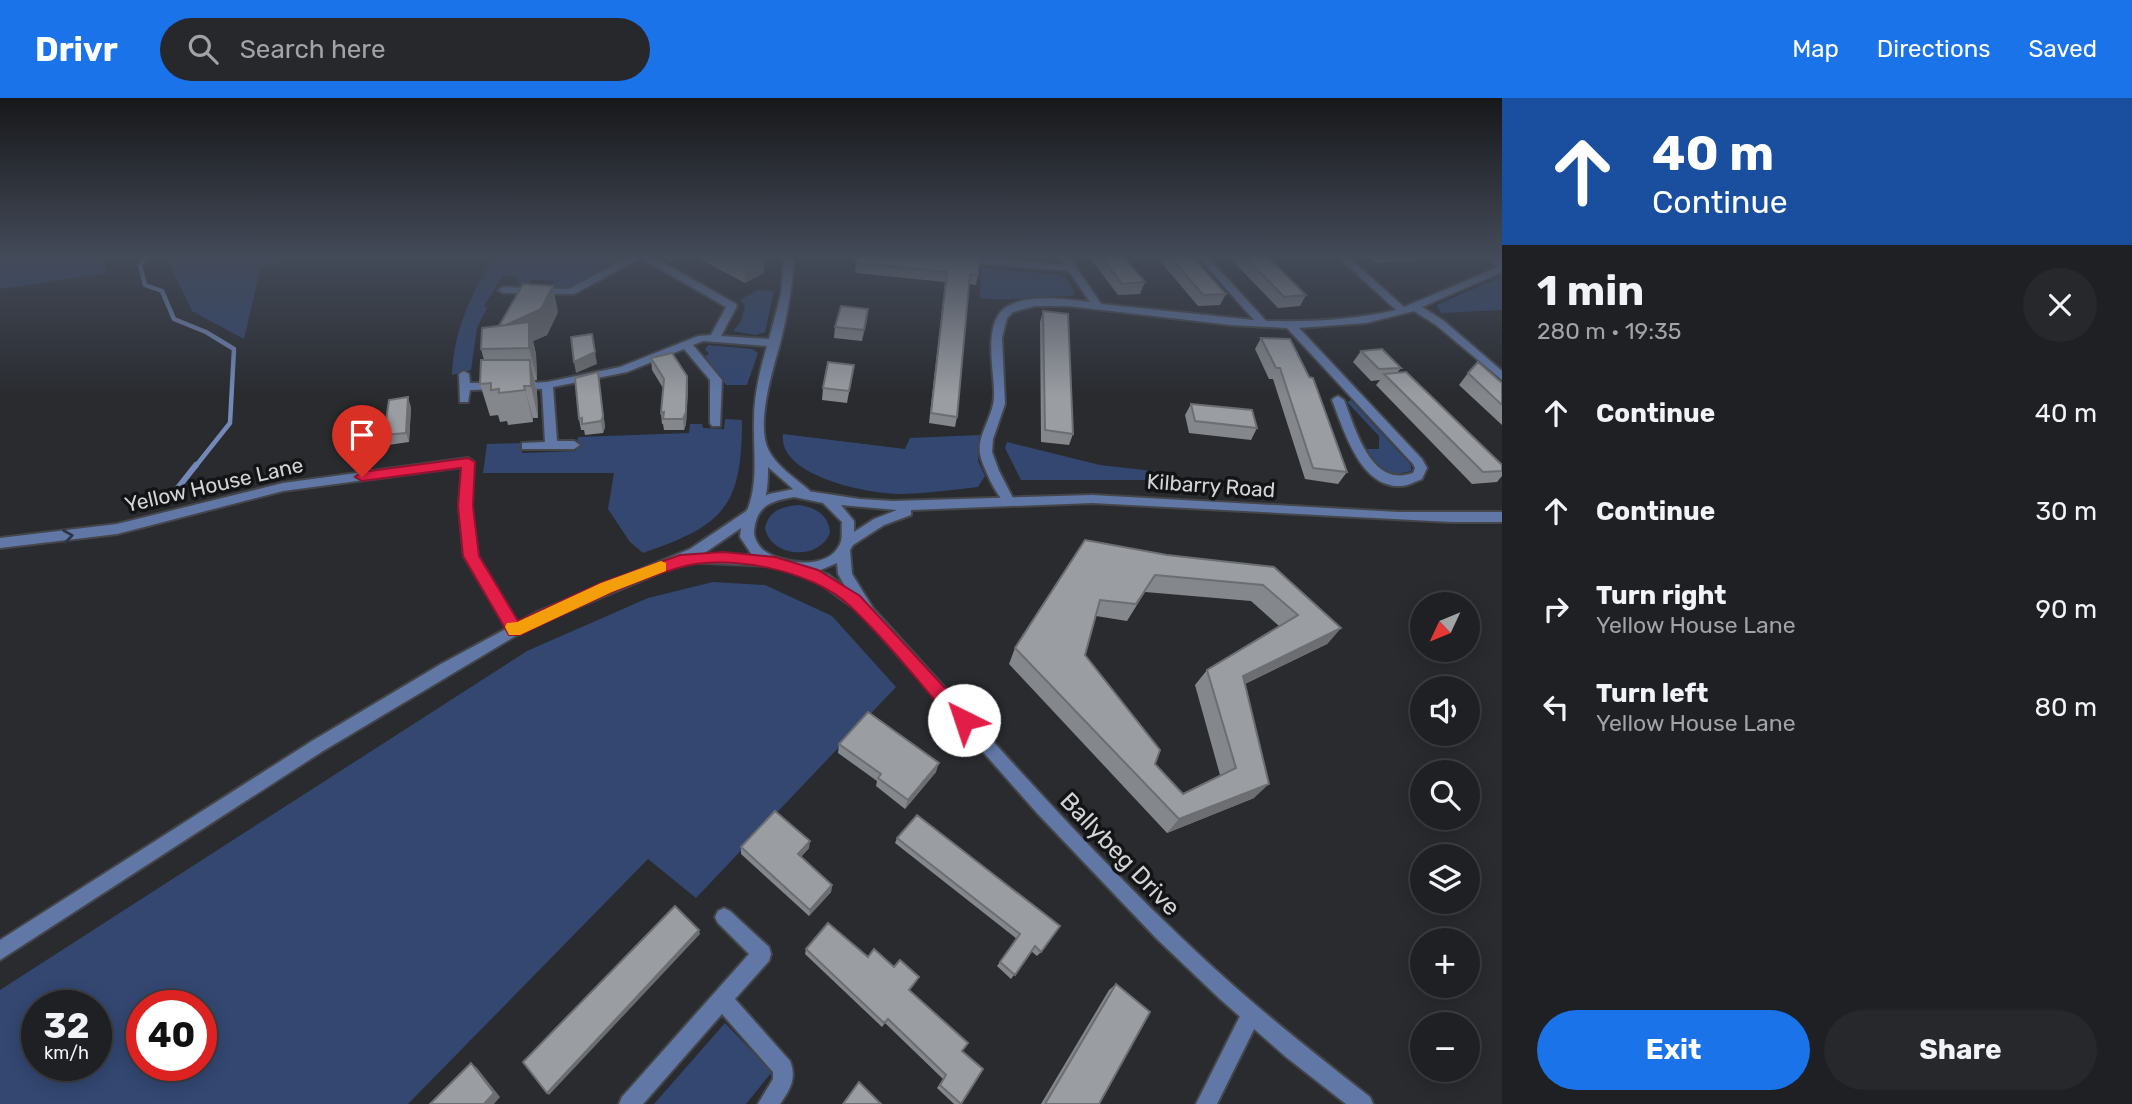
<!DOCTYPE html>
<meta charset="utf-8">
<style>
:root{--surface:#1f2023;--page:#27282b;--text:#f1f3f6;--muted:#a1a3a6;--line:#3c3e41;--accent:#1a73e8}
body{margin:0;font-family:Rubik,sans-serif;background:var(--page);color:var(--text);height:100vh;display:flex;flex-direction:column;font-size:26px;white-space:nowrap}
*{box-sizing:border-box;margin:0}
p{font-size:23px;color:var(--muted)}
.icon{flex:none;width:38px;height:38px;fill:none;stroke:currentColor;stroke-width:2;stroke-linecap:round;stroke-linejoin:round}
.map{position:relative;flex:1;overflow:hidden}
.details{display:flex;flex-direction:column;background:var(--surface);width:630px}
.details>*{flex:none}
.top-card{background:#1a4fa0;color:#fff;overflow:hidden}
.needle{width:46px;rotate:226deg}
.tools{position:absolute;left:1410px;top:494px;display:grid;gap:14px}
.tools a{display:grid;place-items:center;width:70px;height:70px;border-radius:50%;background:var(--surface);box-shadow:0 4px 18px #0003,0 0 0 2px var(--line);font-size:35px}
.speed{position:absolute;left:21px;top:892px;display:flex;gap:14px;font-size:35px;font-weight:700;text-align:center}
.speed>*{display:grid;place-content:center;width:91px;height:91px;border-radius:50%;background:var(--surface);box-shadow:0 4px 18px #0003,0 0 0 2px var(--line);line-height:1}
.speed small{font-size:18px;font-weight:400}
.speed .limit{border:10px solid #d22;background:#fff;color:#111}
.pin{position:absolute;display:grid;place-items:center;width:60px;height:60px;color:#fff;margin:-72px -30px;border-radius:50% 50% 50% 0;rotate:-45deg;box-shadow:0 0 7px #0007}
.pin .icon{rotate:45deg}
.me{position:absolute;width:77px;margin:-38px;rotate:319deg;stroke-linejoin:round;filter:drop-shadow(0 0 5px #0008)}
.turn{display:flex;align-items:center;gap:24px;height:147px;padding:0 35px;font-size:32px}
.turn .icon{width:91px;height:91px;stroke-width:2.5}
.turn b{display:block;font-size:49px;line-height:60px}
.round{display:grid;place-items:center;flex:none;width:74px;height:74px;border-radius:37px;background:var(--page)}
.summary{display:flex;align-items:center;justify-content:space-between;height:119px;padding:0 35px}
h1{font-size:42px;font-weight:700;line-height:52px}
.button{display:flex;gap:14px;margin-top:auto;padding:14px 35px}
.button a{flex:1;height:80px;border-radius:42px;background:var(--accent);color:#fff;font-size:28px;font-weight:700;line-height:80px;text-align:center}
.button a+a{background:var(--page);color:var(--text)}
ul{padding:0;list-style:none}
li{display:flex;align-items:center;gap:21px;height:98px;padding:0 35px}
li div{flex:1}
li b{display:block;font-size:26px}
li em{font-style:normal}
header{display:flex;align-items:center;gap:42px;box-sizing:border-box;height:98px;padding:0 35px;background:var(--accent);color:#fff}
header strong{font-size:33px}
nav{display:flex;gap:38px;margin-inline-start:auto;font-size:24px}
.search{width:490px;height:63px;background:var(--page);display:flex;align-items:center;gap:18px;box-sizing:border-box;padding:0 24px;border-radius:38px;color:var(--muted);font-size:26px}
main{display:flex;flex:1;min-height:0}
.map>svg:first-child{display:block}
.green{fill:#334771;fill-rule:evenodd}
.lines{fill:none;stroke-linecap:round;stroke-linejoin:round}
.stream-far1{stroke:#7389b9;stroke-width:4.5}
.stream{stroke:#7389b9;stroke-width:6}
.minor-casing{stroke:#44464a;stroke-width:4}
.tertiary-casing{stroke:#44464a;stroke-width:4}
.minor{fill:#6178a6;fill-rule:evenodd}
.tertiary{fill:#6178a6;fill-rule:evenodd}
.wall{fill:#84878b;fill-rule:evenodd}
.shaded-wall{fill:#6c6e71}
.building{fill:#9a9da2;stroke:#6c6e71;stroke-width:2;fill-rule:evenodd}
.oneway{stroke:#2e3748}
.route{fill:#e11d48;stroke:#92132f;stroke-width:2}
.slow{fill:#f59e0b}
.labels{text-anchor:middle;stroke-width:7;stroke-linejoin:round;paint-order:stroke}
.street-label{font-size:21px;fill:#d3d4d6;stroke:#131415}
.near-street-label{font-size:24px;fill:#d3d4d6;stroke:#131415}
</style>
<header>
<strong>Drivr</strong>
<div class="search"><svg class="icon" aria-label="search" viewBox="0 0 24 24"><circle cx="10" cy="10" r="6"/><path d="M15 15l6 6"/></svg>Search here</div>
<nav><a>Map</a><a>Directions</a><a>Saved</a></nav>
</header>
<main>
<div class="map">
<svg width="1502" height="1006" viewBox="0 0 1502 1006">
<rect width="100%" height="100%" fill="#292b2f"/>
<path class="green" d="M0,157h104l2,18 -106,16z
M165,157h115l-1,8 -18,3 -17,73 -52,-28z
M496,157h122l5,3c-21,13 -45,34 -72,31l3,-8 -23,-1 -3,6 -10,-1 -1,-8 -14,-1 -19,30 3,2 -10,20 -6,42 -19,5c2,-46 19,-82 44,-120z
M981,170l79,7 6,3 8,14 -1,4c-32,-1 -62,6 -93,2z
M1502,178v34l-61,3 -4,-8z
M758,192l16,1 -9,41 -9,3 -23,-4 8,-10 4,-15 -5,-6z
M708,247l44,4 6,4 -11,32h-21l-21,-29 4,-2 -4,-5z
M1351,302l60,65v6l-17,4 -20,-11 -7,-15h12v-13l-32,-34z
M725,321l17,1c0,87 -18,105 -99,133l-13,-11 -22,-33 6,-36h-131l4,-29 35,-1v10l54,-2 2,-14 111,-4 1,-9h12l1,4 21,1z
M783,336l122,15 5,-11 70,-3 -2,26 7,15 -7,11c-25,3 -50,6 -75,7 -31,1 -126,-17 -120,-60z
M1007,344l93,23 70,8 -1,7h-148l-16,-32z
M800,407c16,3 29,10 30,28 -11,28 -59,25 -65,-5 4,-18 18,-22 35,-23z
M713,484l52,3 67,31 64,71 -200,211 -48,-39 -240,245h-408v-114l527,-339 121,-53zM37,908h59v60h-59zM142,908h59v60h-59z
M725,925l47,49 -26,32h-92z"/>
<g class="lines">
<path class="stream-far1" d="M149,157l-9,10 5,20 17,6 12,28 32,13 28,17 -4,74 -35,44"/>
<path class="stream" d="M169,401l27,-34"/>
<g class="minor-casing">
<path id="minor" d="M632,157h18l86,49 1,2 -16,30 48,3 12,-45 3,-39h10c-1,30 -7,61 -14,89 -7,24 -24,80 -12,105 8,17 27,29 41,41l2,3 -2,3h-8l-33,-29c0,14 0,42 -15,49l-6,-5c12,-30 6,-59 7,-91 0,-25 6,-50 13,-74l-64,-5 -10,4 29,35 -2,46h-8l-2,-3v-43l-26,-31 -57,23 -74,15 4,54h17l6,4 -6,4h-52v-6l23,-1 -3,-53 -28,-1v-4l33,-2 73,-15 78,-31 13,-1 15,-28 -85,-49 -67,36 -71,-1 -5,-3 5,-3 66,2z
M1058,157h10l33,49 153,16 -58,-65h10l60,66c44,1 86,-1 130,-11l-60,-55h10l58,52 95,-40 -14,-12h11l6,5v12l-80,35 22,14 58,50v9l-66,-55 -22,-14 -48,12 -67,5 123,131 5,9 -5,11c-6,2 -14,7 -21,7 -41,2 -57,-56 -69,-86l2,-2 4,-2 6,4c12,30 27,88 69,73l2,-5 -2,-4 -126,-136 -56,-3 -163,-19h-33l-22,6 -6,6 -5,20 3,66 -12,35 -1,13 7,19 15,29 -6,4c-10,-3 -26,-39 -28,-50 -3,-20 14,-38 14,-58 1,-23 -12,-71 11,-88 22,-15 60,-9 85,-6l-21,-31 -107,-9 -5,-3 5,-3 103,9z
M464,273l5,3 1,9h28l6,3 -6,3 -28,1 -2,12h-8l-1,-28z
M468,360l6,4 -3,44 7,50 44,74 -2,4h-10l-46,-78 -5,-50 3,-39 -179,24 -166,43 -117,14v-10l117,-14 166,-41z
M724,810l6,3 39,36 2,7 -2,7 -34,38 55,62c7,17 0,29 -10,43h-22l15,-25v-7l-51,-58 -79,90h-24l3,-7 127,-143 -31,-31 -3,-6 3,-6z
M1251,907l7,3 3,7 -44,89h-21l48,-96z"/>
</g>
<g class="tertiary-casing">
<path id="tertiary" d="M794,391l66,10 33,2 199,-6 307,17h103v10h-51l-359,-19 -181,7v5l-27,10 -31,20 -3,5 2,24 21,34c117,129 231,263 362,379 43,38 89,74 135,110l3,7h-27l-60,-47 -66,-58 -63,-60 -120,-126 -174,-197 -5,-9 -7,-1 -32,-23 -24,-11 -24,-6 -85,-4 -139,58 -30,15 -194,116 -323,209v-20l312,-199 129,-77 96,-52 153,-63 55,-37 12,-12 12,-6zM794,399l29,6 19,19c-1,6 1,16 -2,22 -12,27 -58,20 -77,6 -5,-5 -9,-12 -9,-18 2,-26 16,-31 40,-35zM841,407l56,5 -23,9 -20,13v-11zM741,430l-1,9 12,18 -49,-1zM837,465l1,11 8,14 -17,-13 -11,-4z"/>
</g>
<use href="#minor" class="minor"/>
<use href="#tertiary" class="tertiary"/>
</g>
<path class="wall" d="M659,157h28l-15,7z
M697,157h67v18l-19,10 -47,-25z
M857,157l121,20 -2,10 -7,-1 -12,133 -2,10 -26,-4 16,-141 -90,-9z
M1088,157h34l23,27 -5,12 -22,1z
M1155,157h36l35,39 -6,11 -22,1z
M1227,157h39l40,40 -6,11 -22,2z
M1367,157h54l-3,5 -42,3z
M868,211l-6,32 -28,-3 1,-11z
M1043,213l30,123 -4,11 -28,-3 -1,-120z
M558,214l-11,23 -14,6 3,13 1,26h-2l2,12 1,26h-5v4l-25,3 -1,-4 -7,1 -2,-7 -8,1 -10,-32 4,-24 -3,-11 18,-23z
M1261,240l86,134 -9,12 -33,-5 -32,-100h-4l-14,-30z
M1361,253l40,17 -4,5 105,92v11l-5,6 -25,2 -96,-99 4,-5 -9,1 -18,-19z
M651,260l36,18 1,11 -2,37 -2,6h-20l-1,-6h-1l-1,-11 2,-25 -11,-18z
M598,274l7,55 -2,6 -18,2 -1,-5h-3l-2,-11z
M1468,275l34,10v42l-43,-40z
M852,278l-5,27 -25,-3 1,-12z
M1191,306l66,24 -6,12 -62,-7 -4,-18z
M411,309l-2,35 -21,3 -4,-10z
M1167,457l107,12 67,61 -14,16 -82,40 9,114 -87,35 -158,-169 6,-16zM1145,494l106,9 28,25 -72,44 -12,15 25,90 -37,19 -28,-30 -70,-109 11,-39 31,5z
M839,646l97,28 -31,37 -29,-23 1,-5 -39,-28z
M917,717l124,137 -4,4 -6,-5 -20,28 -14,-13 20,-27 -122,-96 2,-5z
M741,749l68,1 -8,9 31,28 -1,7 -22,24 -68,-62z
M806,851l88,18 22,15 -6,8 52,61 -1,53h-7l-17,-16 6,-9 -58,-56 -3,4 -77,-73z
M1116,886l-17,120h-58l68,-114z"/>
<path class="shaded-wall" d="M671,157h16l-15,7z
M745,157h19v18l-19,10z
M553,188l5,26 -11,23 -14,6 3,13 1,26 -8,-32 -32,-19z
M868,211l-1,12 -5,20 2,-11z
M595,254l2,12 -21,9 -2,-11z
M530,262l7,32 1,26 -7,-32z
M598,274l7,55 -2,6 -2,-12z
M687,278l1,11 -2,37 -2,6 -1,-11z
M524,288l9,32v4z
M408,299l3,10 -2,35 -3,-9z
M1341,530l-14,16 -97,47 13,-15z
M939,665l-3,9 -31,37 3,-9z
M1269,686l-15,14 -87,35 12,-14z
M810,743l-1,7 -12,13 1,-7z
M832,787l-1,7 -22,24 1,-6z
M699,832l1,4 -151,161 -2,-2z
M471,965l6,5 23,29 -6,7h-10z"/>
<path class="building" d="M857,157l122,1 -1,19 -8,-1 -13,143 -26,-4 16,-141 -91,-9z
M1100,157h22l23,27 -23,2z
M1169,157h22l35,39 -23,1z
M1243,157h23l40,40 -22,2z
M523,186l30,2 -12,23 -35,16 -7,1z
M841,208l27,3 -4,21 -29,-3z
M1043,213l25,3 5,120 -28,-4z
M529,224v26l-48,1 1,-21z
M592,236l3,18 -21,10 -3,-25z
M1261,240l29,1 19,38 4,1 34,94 -34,-4 -33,-100h-4z
M1382,251l19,19 -22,1 -18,-18z
M672,255l15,23 -1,36 -3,7h-20l1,-7 -3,1 3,-34 -13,-21z
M481,262h49l1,26h-7l1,4 -26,3v-4l-8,1v-7l-11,1z
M828,264l26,3 -5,26 -26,-3z
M1478,264l24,21v22l-34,-32z
M598,274l5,44 -2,5 -19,3v-6l-3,1 -4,-41z
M1406,274l96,93v6l-19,1 -99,-98z
M408,299l-2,36 -22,2 5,-35z
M1191,306l61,6 5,18 -62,-7z
M1085,442l82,15 107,12 67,61 -98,48 26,108 -90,35 -164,-171zM1155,477l108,10 35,30 -91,55 29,98 -53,26 -28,-30 5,-14 -75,-95 15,-55 36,4z
M868,614l71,51 -31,37 -30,-22 3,-4 -42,-30z
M775,713l35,30 -12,13 34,31 -22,25 -69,-63z
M917,717l143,111 -19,26 -6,-6 -20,29 -15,-13 20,-28 -123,-96z
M675,808l24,24 -152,163 -24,-31z
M828,825l40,34 6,-8 20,18 6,-7 19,17 -10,13 59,53 -6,8 21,18 -22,35 -21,-19 6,-10 -58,-56 -4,4 -78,-74z
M1116,886l34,28 -51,92h-54z
M471,965l23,30 -10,11h-54z
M859,984l22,22h-38z"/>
<defs><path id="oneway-chevron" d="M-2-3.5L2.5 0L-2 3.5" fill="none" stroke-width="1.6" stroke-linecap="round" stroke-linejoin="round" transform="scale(1.75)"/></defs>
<use class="oneway" href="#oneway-chevron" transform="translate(68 438) rotate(-8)"/>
<linearGradient id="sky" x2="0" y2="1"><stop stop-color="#17181a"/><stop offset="0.53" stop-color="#434a58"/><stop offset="1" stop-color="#434a58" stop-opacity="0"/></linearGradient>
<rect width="1502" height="298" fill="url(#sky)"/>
<path class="route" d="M468,360l7,4 -2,44 6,50 39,65 83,-38 79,-28 44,-3 51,5 43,13 42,26 110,119 3,5 -3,6h-13c-35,-40 -69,-84 -107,-120 -38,-36 -122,-53 -172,-38 -55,16 -106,43 -158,67h-11l-46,-79 -5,-50 3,-38 -99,13 -7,-4 7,-5z"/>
<path class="slow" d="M661,463l5,2v8l-54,21 -92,43h-11l-4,-8 2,-4 10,-1 84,-39z"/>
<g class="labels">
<g class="street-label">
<text transform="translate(214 387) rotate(-13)" y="7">Yellow House Lane</text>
<text transform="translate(1211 388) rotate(4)" y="7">Kilbarry Road</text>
</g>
<g class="near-street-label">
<text transform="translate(1120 756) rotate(46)" y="8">Ballybeg Drive</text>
</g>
</g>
</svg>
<div class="tools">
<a><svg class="needle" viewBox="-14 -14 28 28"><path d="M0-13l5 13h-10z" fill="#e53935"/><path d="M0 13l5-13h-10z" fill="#a1a3a6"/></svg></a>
<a><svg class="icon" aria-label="sound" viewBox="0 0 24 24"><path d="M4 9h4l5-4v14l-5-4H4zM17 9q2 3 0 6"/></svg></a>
<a><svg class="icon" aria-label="search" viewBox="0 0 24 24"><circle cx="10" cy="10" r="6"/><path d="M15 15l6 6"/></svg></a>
<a><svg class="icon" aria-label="layers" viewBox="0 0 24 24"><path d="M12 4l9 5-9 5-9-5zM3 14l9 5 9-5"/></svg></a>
<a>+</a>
<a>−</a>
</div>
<div class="speed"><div>32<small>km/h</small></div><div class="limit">40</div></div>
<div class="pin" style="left:362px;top:379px;background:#d93025"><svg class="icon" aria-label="arrive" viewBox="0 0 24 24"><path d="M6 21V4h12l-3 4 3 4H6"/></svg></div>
<svg class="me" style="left:964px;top:622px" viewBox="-20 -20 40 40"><circle r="19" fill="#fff"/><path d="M0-13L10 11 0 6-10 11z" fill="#e11d48"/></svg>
</div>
<section class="details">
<div class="top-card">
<div class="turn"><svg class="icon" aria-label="ahead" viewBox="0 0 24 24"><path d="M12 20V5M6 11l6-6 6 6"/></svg><div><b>40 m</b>Continue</div></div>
</div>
<div class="summary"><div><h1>1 min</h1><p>280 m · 19:35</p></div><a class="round"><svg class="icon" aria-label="close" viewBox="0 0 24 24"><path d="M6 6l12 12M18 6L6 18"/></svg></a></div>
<ul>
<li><svg class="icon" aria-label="ahead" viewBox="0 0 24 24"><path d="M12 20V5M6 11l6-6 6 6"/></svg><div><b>Continue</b></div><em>40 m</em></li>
<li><svg class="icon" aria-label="ahead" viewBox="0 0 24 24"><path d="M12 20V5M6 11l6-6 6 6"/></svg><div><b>Continue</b></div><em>30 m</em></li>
<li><svg class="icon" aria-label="right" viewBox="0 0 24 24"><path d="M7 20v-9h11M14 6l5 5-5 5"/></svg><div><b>Turn right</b><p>Yellow House Lane</p></div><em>90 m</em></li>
<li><svg class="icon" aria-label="left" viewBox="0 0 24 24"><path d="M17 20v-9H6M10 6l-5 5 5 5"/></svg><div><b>Turn left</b><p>Yellow House Lane</p></div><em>80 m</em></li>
</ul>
<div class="button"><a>Exit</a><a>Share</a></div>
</section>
</main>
